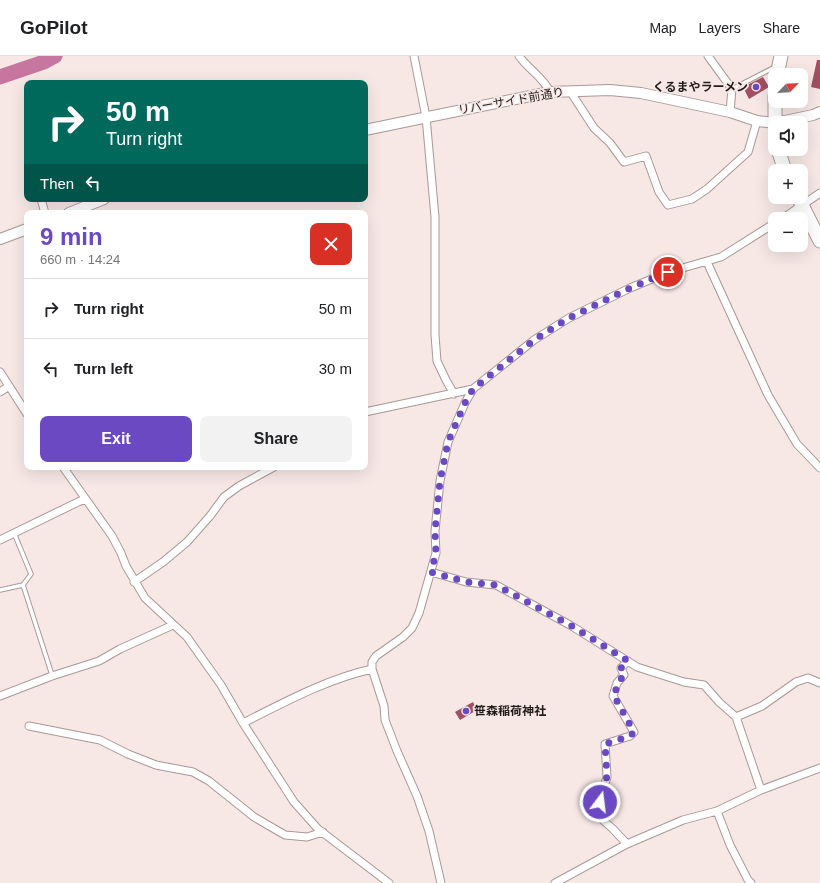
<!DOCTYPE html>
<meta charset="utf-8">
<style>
:root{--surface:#fff;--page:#f2f2f2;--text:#202124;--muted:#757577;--line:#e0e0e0;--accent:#6b49c2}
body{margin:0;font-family:Arial,"Noto Sans JP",sans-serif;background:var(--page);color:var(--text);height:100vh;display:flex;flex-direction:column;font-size:15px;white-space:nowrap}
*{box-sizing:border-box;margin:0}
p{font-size:13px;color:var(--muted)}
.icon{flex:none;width:22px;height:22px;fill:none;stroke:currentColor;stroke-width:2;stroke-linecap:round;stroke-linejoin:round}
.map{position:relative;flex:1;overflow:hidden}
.details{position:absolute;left:24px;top:154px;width:344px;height:260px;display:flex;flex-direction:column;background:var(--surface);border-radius:8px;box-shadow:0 4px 16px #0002}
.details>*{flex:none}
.guide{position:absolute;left:24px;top:24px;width:344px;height:122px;border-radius:8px;box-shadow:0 4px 16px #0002;background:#00695c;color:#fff;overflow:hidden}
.needle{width:26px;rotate:65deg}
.tools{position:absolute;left:768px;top:12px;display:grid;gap:8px}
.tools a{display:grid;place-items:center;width:40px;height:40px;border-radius:8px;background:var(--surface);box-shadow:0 4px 16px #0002;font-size:20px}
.pin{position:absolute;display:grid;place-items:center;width:34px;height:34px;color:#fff;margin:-17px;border:2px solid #fff;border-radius:50%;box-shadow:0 1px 4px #0007}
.me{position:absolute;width:44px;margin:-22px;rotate:15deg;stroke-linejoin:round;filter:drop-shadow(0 0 3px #0008)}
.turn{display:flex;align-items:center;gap:14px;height:84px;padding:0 16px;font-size:18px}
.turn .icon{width:52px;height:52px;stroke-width:2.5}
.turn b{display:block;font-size:28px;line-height:34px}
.then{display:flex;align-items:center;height:38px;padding:0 16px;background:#0003;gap:8px;font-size:15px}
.round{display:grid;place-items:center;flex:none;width:42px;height:42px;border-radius:8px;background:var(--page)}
.head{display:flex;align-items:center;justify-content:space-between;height:68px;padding:0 16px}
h1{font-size:24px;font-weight:600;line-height:30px;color:var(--accent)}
.action{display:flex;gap:8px;margin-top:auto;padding:8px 16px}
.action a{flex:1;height:46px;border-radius:8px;background:var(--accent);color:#fff;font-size:16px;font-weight:600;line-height:46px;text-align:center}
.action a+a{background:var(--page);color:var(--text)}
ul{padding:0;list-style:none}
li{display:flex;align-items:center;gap:12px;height:60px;padding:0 16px;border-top:1px solid var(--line)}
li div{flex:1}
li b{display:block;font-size:15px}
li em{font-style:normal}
header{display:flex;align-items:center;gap:24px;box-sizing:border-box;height:56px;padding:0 20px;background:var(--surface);border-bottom:1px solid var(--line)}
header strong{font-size:19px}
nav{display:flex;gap:22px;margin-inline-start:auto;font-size:14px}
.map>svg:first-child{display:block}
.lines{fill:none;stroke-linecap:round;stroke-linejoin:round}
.river{stroke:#c6769f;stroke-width:15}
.building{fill:#a34f62}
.lane-casing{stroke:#a79997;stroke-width:5.5}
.street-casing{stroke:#a79997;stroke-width:9}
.secondary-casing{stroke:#a79997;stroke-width:12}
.highway-casing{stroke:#a79997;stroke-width:15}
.lane{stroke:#fff;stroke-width:3.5}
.street{stroke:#fff;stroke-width:7}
.secondary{stroke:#fff;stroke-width:10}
.highway{stroke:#fff;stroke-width:13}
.route{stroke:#6b49c2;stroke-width:7;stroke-dasharray:0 12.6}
.poi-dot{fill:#6b49c2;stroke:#f7e8e6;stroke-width:1.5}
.labels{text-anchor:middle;stroke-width:3.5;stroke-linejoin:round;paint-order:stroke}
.poi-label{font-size:12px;font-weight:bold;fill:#211c1b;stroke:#f7e8e6;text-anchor:end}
.street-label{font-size:12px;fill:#211c1b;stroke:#f7e8e6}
</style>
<header>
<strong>GoPilot</strong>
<nav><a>Map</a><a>Layers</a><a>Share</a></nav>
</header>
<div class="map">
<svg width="820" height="827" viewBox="0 0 820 827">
<rect width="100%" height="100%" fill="#f7e8e6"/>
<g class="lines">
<path class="river" d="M0,21l44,-15 11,-6"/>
</g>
<path class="building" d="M817,4h3v29l-9,-2z
M763,21l6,10 -20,12 -6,-12z
M473,646l4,8 -17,10 -5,-8z"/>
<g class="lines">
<g class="lane-casing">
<path id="lane" d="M732,33l43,-22
M14,477l17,41 -8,11 29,90
M0,534l23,-5"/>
</g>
<g class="street-casing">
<path id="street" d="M414,0l12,61 9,100v118l2,26 9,19 8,14
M519,0c9,13 25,22 31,36
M708,0l24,33 -2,23
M570,35l24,37 16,15 14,19 22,-6 13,36 9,13 24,-6 15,-10 41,-37 9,-31
M41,143l4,14
M782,163l38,-26
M707,206l61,133 29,49 23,24
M0,316l27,42
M0,336l9,-6
M365,356l108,-23
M63,411l49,69 9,17 5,13 19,32 42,39 34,48 22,38 51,79 24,27 71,54
M0,484l78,-38 7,-3
M431,516l35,10 30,3 74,40 67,42 47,15 20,3 15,17 17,15 25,73
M134,526l29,-20 24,-20 23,-26 14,-19 15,-11 35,-19
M0,640l52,-20 47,-15 21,-12 53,-24
M736,661l26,-11 34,-24 12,-4 12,5
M243,667c42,-21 84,-44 129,-54
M29,670l71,14 28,14 28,11 37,7 16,9 45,36 31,18 22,2 16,-5
M717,755l13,34 18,35 3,3
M627,788l-14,-15 -17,-15 11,-37 -2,-33 25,-8 4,-4 -21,-36 4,-13 7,-8 -3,-7 7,-7
M441,827l-12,-52 -12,-35 -20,-45 -12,-31 -1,-14 -12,-37v-7l4,-6 27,-19 9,-9 7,-15 17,-60 -1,-22 5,-50 8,-39 17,-39 8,-14 61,-49 35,-22 61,-30 39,-16 52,-15 54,-34
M555,827l72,-39 56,-24 34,-9 44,-21 59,-22"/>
</g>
<g class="secondary-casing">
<path id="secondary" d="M775,67l38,-8 7,-3
M365,74l185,-38 60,-2 31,3 89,19 27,9 18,2
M69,157l35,-14
M0,183l27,-10"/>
</g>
<g class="highway-casing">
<path id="highway" d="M777,19l4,-19
M775,40v27
M778,93l7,22
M798,141l22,44"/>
</g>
<use href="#lane" class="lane"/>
<use href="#street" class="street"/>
<use href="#secondary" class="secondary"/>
<use href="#highway" class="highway"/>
</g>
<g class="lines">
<path class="route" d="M600,746l7,-26 -2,-32 25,-8 4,-4 -20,-36 4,-13 6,-8 -3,-7 7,-7 -58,-36 -74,-40 -30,-3 -35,-10 5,-19 -1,-22 5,-50 8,-39 17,-39 8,-14 61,-49 35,-22 61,-30 38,-16"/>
</g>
<g class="poi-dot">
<circle cx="756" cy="31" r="4"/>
<circle cx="466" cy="655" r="4"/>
</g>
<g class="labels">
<g class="poi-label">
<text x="748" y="35">くるまやラーメン</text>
<text x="474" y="659" text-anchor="start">笹森稲荷神社</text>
</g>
<g class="street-label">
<text transform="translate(511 45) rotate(-10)" y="4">リバーサイド前通り</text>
</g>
</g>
</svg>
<div class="tools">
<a><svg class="needle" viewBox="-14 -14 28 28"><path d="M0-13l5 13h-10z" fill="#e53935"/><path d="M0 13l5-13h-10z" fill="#757577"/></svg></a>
<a><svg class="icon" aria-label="sound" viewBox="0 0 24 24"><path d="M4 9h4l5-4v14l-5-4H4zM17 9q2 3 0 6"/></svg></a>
<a>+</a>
<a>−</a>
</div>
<div class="pin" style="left:668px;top:216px;background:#d93025"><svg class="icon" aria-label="arrive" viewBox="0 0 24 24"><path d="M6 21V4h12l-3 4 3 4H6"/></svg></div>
<svg class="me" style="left:600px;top:746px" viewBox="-20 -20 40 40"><circle r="17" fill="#6b49c2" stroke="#fff" stroke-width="3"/><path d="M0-11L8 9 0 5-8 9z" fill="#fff"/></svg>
<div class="guide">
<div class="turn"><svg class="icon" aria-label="right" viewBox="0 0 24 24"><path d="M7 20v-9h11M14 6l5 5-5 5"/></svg><div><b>50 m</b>Turn right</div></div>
<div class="then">Then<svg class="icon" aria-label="left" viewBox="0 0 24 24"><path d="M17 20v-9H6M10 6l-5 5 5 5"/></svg></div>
</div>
<section class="details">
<div class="head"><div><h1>9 min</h1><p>660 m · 14:24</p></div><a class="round" style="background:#d93025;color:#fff"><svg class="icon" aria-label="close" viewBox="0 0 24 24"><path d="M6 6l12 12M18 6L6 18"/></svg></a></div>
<ul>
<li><svg class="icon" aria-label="right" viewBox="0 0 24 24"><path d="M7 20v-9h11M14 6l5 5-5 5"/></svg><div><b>Turn right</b></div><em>50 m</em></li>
<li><svg class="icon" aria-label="left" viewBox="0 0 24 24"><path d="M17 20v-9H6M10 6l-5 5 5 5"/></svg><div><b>Turn left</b></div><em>30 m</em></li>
</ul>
<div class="action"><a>Exit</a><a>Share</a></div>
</section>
</div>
